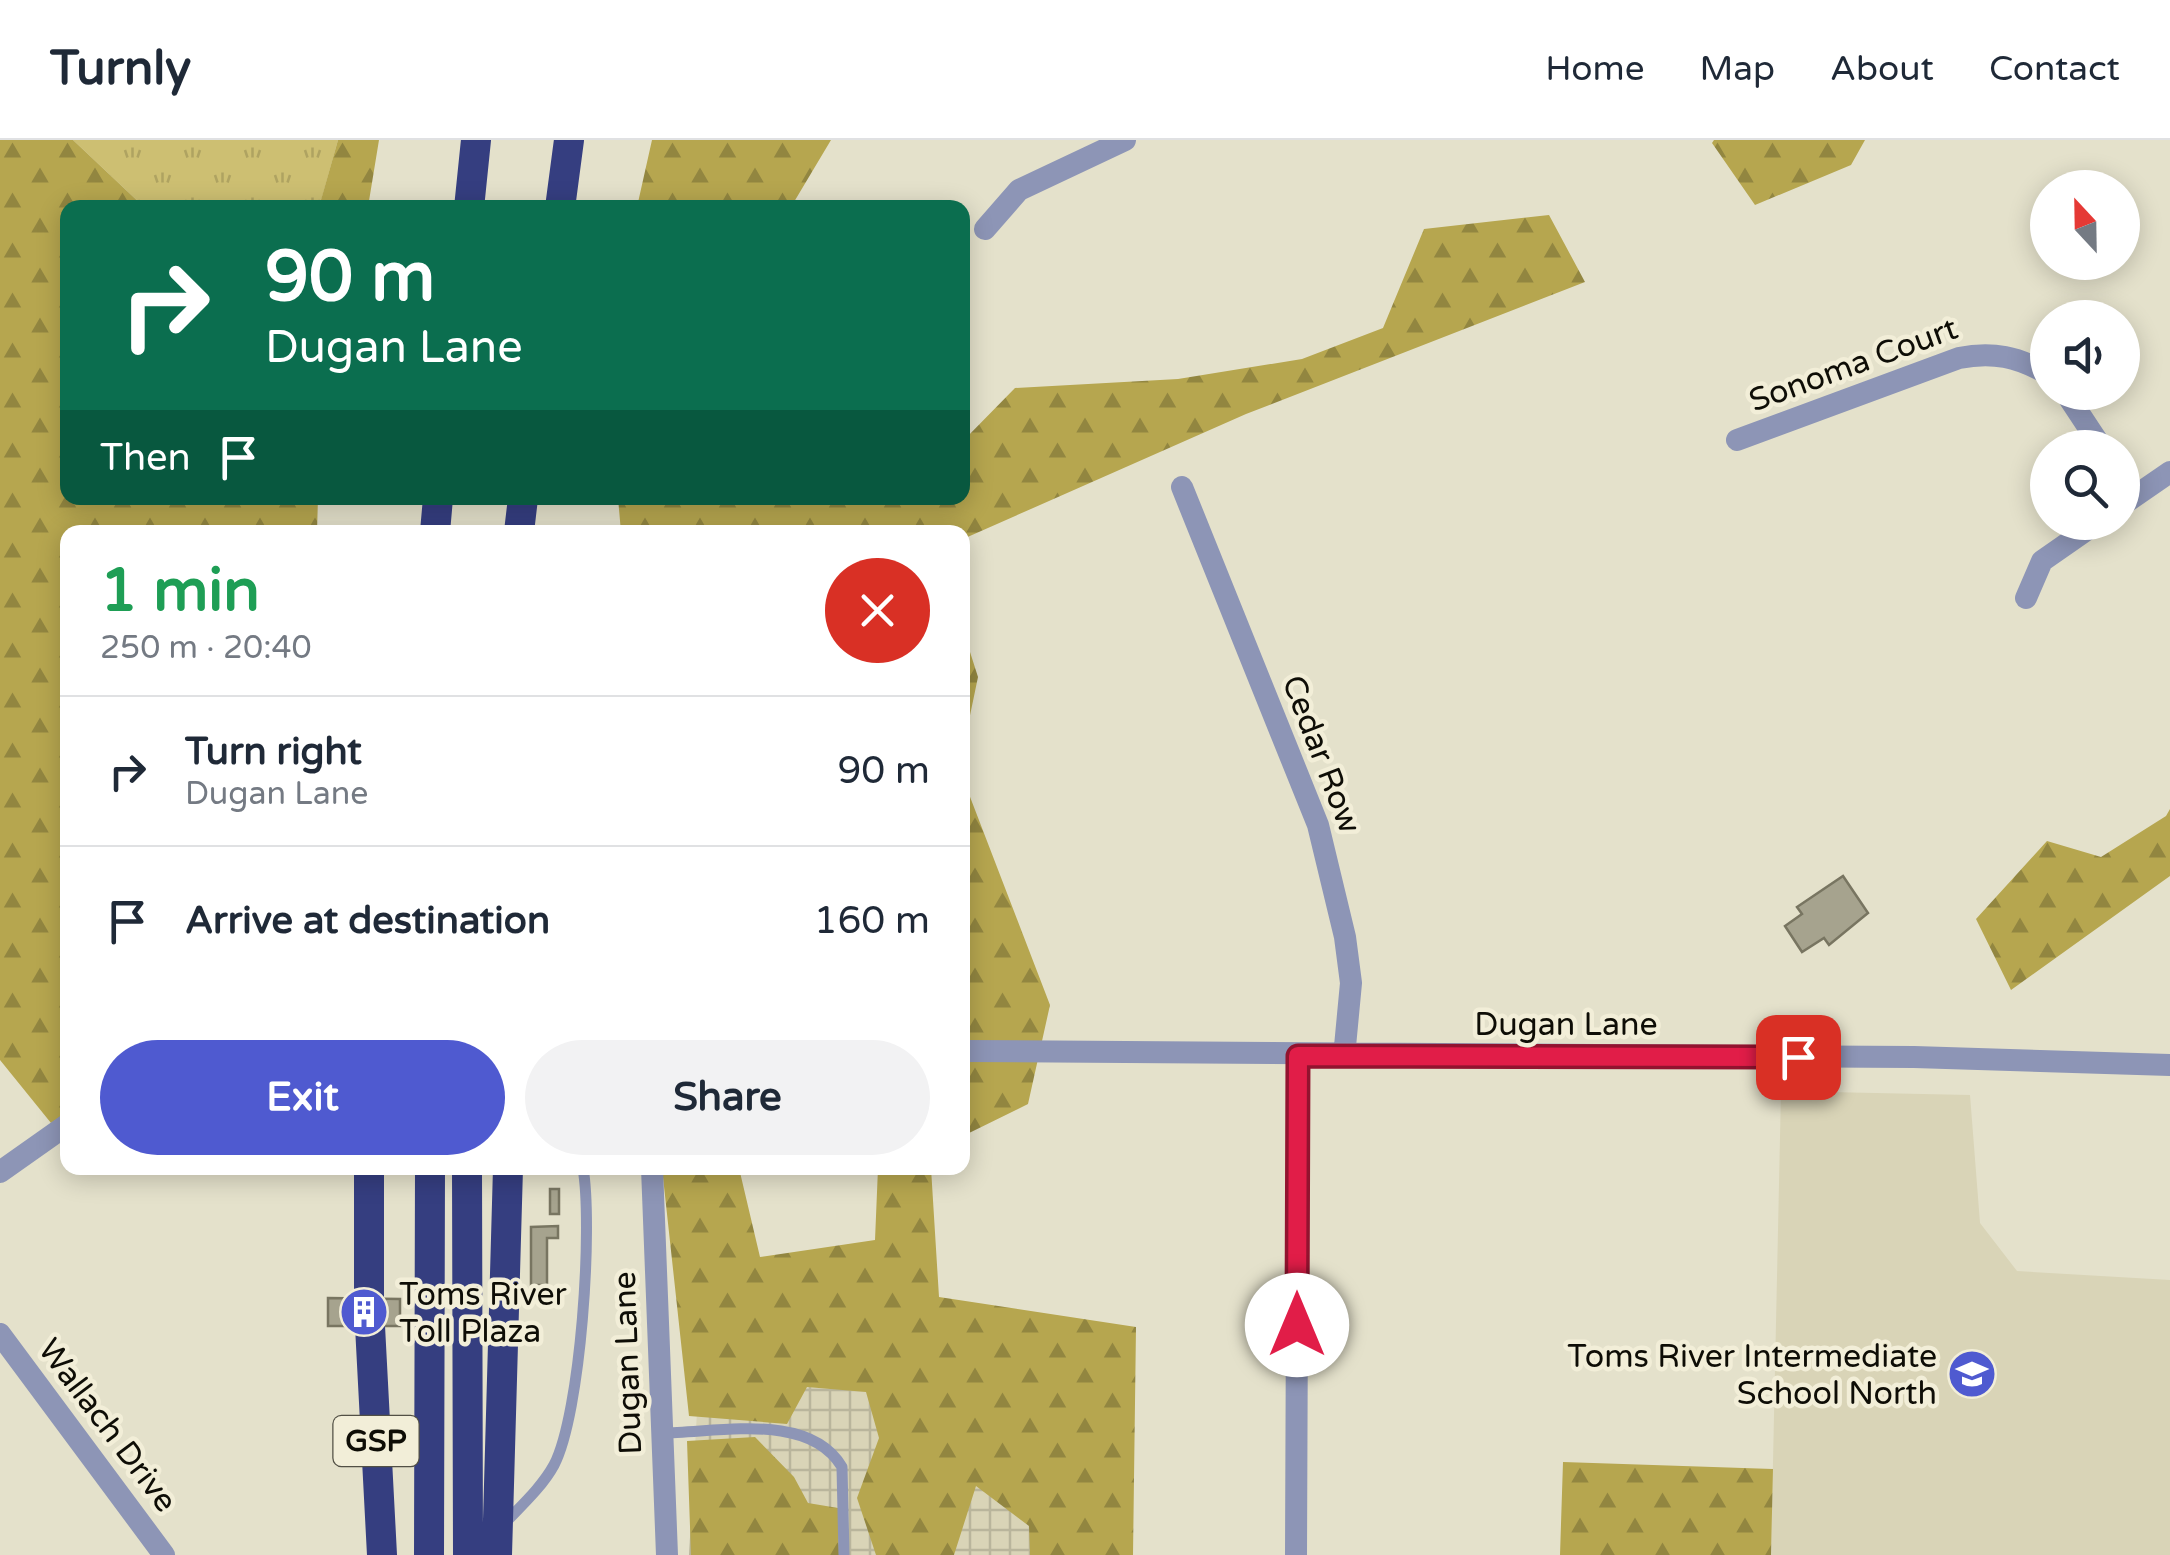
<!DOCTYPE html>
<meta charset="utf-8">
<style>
:root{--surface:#fff;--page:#f2f2f3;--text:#1f2937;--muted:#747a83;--line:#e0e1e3;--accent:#4f5ad0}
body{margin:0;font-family:"Varela Round",sans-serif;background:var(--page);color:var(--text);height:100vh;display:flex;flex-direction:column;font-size:38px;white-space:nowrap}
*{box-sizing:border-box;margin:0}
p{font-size:32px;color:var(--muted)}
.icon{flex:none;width:55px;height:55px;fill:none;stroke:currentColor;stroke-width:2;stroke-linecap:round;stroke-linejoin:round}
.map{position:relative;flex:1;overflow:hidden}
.drawer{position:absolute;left:60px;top:385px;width:910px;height:650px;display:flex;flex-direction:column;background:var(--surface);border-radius:20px;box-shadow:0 5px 25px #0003}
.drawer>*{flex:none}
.top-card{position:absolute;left:60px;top:60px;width:910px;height:305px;border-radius:20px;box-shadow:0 5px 25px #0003;background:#0b6e4f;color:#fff;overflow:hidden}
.needle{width:65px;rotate:338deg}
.controls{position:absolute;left:2030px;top:30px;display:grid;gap:20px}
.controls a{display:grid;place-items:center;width:110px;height:110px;border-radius:50%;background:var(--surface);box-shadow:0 5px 25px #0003;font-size:50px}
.pin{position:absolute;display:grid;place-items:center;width:85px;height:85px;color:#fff;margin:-42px;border-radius:20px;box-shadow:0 5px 15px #0006}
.me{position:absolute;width:110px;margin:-55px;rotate:0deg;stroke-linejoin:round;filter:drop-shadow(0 0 8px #0008)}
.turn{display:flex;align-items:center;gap:35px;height:210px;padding:0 40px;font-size:45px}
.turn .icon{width:130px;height:130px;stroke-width:2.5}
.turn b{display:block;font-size:70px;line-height:85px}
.then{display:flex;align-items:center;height:95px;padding:0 40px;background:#0003;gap:20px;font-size:38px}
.round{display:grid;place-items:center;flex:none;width:105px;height:105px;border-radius:52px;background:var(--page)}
.head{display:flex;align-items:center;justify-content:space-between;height:170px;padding:0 40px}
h1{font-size:60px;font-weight:800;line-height:75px;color:#1e9e55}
.button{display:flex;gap:20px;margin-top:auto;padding:20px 40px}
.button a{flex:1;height:115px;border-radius:60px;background:var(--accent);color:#fff;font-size:40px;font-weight:800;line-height:115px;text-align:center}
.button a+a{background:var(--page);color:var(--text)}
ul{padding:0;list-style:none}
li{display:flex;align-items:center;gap:30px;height:150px;padding:0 40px;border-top:2px solid var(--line)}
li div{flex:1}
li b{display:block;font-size:38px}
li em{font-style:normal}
header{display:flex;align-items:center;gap:60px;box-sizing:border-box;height:140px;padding:0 50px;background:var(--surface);border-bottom:2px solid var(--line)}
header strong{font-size:48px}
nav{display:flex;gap:55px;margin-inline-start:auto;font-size:35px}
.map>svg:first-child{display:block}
.built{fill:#d9d4b7}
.industrial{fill:url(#industrial-grid)}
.grass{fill:url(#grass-tufts)}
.forest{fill:url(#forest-firs)}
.building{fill:#a6a38e;stroke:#787561;stroke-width:2.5}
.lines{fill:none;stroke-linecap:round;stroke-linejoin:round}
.service{stroke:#8d95b6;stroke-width:11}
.minor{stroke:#8d95b6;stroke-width:22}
.motorway{stroke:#353e80;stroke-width:30}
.route-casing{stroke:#92132f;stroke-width:25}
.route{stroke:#e11d48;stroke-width:18}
.labels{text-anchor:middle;stroke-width:9;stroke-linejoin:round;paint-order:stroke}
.shield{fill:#f2eed8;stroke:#525045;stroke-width:2.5}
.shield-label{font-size:30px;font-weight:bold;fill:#0e0d06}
.street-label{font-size:32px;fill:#0e0d06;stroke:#f2eed8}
.poi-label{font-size:32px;fill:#0e0d06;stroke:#f2eed8;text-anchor:start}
</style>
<header>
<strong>Turnly</strong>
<nav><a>Home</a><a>Map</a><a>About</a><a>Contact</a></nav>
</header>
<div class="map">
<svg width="2170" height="1415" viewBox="0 0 2170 1415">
<defs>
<pattern id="industrial-grid" width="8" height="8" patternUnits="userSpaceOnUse" patternTransform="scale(2.5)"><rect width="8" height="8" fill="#d9d4b7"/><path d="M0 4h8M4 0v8" fill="none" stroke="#b9b59c"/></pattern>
<pattern id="grass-tufts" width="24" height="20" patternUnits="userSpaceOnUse" patternTransform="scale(2.5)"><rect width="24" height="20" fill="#cdbf72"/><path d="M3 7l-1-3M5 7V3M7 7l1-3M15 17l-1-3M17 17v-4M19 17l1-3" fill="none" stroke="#afa361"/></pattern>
<pattern id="forest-firs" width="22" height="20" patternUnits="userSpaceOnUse" patternTransform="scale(2.5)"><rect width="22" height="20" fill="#b6a64f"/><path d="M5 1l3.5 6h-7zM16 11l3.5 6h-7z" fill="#928640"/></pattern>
</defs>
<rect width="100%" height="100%" fill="#e4e1cb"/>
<path class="built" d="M1781,951l189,4 10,128 37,48 153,9v275h-399z"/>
<path class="industrial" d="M701,1200l377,18 9,197h-398z"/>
<path class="grass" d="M73,0h265l-19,68 -175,-1z"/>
<path class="forest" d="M0,0h73l71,67 -76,1v290h250l-1,34h-249v580l-17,11 -51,-63z
M338,0h41l-11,67h-49z
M652,0h179l-40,67h-154z
M1714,0h151l-14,25 -96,40 -43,-62z
M1549,75l36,67 -339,132 -283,125 -1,-7h-341l-3,-34h344l1,-57 52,-53 163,-9 124,-20 81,-31 41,-99z
M963,490l15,47 -15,72 -1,-118z
M962,636l88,229 -22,99 -65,32z
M2170,669v67l-159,114 -35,-71 71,-78 54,16 65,-41z
M662,1028h77l21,89 115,-17 3,-72h53l8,129 197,30 -3,228h-103l-1,-29 -53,-40 -22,69h-78l-19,-57 22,-60 -13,-46 -59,-5 -20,37 -98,-8z
M755,1297l39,40 14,26 30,5 1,47h-148l-4,-114z
M1563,1322l210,7 -2,86h-211z"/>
<path class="building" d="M1843,736l25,37 -39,32 -5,-7 -22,14 -17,-26 17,-12 -5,-7z
M550,1049h9v25h-9z
M558,1086v12h-11v47h-16v-58z
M328,1158l72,1v27h-72z"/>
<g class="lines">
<path class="service" d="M662,1293c55,0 147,-22 180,34l2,88
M504,1384c17,-18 38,-37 50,-59 27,-52 39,-238 29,-297"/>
<path class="minor" d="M985,89l34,-39 106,-50
M2065,252l37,56
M1737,300l222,-82c34,-7 59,-1 89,16
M1182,347l136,338 27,112 6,46 -7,74
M2122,365l48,-33
M2026,458l16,-37 56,-39
M962,911l952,6 256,8
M652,1028l15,387
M0,1032l68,-48
M0,1194l164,221
M1296,1415l2,-499"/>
<path class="motorway" d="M469,68l7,-68
M560,68l9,-68
M435,392l3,-34
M519,392l4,-34
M369,1028v130
M467,1028l1,387
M370,1186l12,229
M429,1415l1,-387
M497,1415l11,-387"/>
</g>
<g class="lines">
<g class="route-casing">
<path id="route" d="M1297,1185l1,-269 500,1"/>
</g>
<use href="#route" class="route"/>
</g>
<defs>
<g id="building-disc" transform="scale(2.5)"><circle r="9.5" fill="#4f5ad0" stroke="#f2eed8"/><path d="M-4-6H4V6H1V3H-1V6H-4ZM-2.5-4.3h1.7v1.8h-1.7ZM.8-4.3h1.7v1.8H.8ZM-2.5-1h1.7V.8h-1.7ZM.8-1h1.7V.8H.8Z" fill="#fff"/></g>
<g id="school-disc" transform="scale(2.5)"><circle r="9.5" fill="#4f5ad0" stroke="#f2eed8"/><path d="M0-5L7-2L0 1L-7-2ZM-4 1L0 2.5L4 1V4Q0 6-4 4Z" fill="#fff"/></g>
</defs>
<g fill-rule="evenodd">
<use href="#building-disc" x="364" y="1172"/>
<use href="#school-disc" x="1972" y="1234"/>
</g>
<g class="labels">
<rect class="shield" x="333.5" y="1276" width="85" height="50" rx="8"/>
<g class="shield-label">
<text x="376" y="1311">GSP</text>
</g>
<g class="street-label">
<text transform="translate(1853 224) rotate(-20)" y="11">Sonoma Court</text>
<text transform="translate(1322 614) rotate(69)" y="11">Cedar Row</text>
<text x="1566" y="895">Dugan Lane</text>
<text transform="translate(627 1223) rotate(-92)" y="11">Dugan Lane</text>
<text transform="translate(108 1285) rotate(53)" y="11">Wallach Drive</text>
</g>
<g class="poi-label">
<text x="399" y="1165">Toms River<tspan x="399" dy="37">Toll Plaza</tspan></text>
<text x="1937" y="1227" text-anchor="end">Toms River Intermediate<tspan x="1937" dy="37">School North</tspan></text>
</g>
</g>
</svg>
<div class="controls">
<a><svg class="needle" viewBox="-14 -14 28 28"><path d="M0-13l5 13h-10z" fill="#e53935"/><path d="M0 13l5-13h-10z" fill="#747a83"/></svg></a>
<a><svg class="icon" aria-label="sound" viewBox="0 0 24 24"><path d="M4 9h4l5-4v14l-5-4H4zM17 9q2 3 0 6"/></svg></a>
<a><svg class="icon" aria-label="search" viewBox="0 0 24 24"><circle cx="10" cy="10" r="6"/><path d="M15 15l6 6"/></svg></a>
</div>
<div class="pin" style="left:1798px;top:917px;background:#d93025"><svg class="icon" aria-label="arrive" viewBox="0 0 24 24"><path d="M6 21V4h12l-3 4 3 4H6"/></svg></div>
<svg class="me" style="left:1297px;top:1185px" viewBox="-20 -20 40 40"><circle r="19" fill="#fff"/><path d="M0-13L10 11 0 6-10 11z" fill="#e11d48"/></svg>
<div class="top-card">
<div class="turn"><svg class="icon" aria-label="right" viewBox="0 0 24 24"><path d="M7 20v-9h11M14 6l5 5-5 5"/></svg><div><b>90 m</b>Dugan Lane</div></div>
<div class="then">Then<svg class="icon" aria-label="arrive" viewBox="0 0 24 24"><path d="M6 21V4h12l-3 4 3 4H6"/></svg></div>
</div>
<section class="drawer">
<div class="head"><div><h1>1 min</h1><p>250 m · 20:40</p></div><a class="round" style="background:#d93025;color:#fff"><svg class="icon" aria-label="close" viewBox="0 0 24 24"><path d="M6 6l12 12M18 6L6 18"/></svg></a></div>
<ul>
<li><svg class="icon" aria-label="right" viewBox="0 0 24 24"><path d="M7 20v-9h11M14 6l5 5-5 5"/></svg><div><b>Turn right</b><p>Dugan Lane</p></div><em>90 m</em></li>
<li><svg class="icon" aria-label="arrive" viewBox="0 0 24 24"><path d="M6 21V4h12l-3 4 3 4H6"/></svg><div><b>Arrive at destination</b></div><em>160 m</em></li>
</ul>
<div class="button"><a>Exit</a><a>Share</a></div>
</section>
</div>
